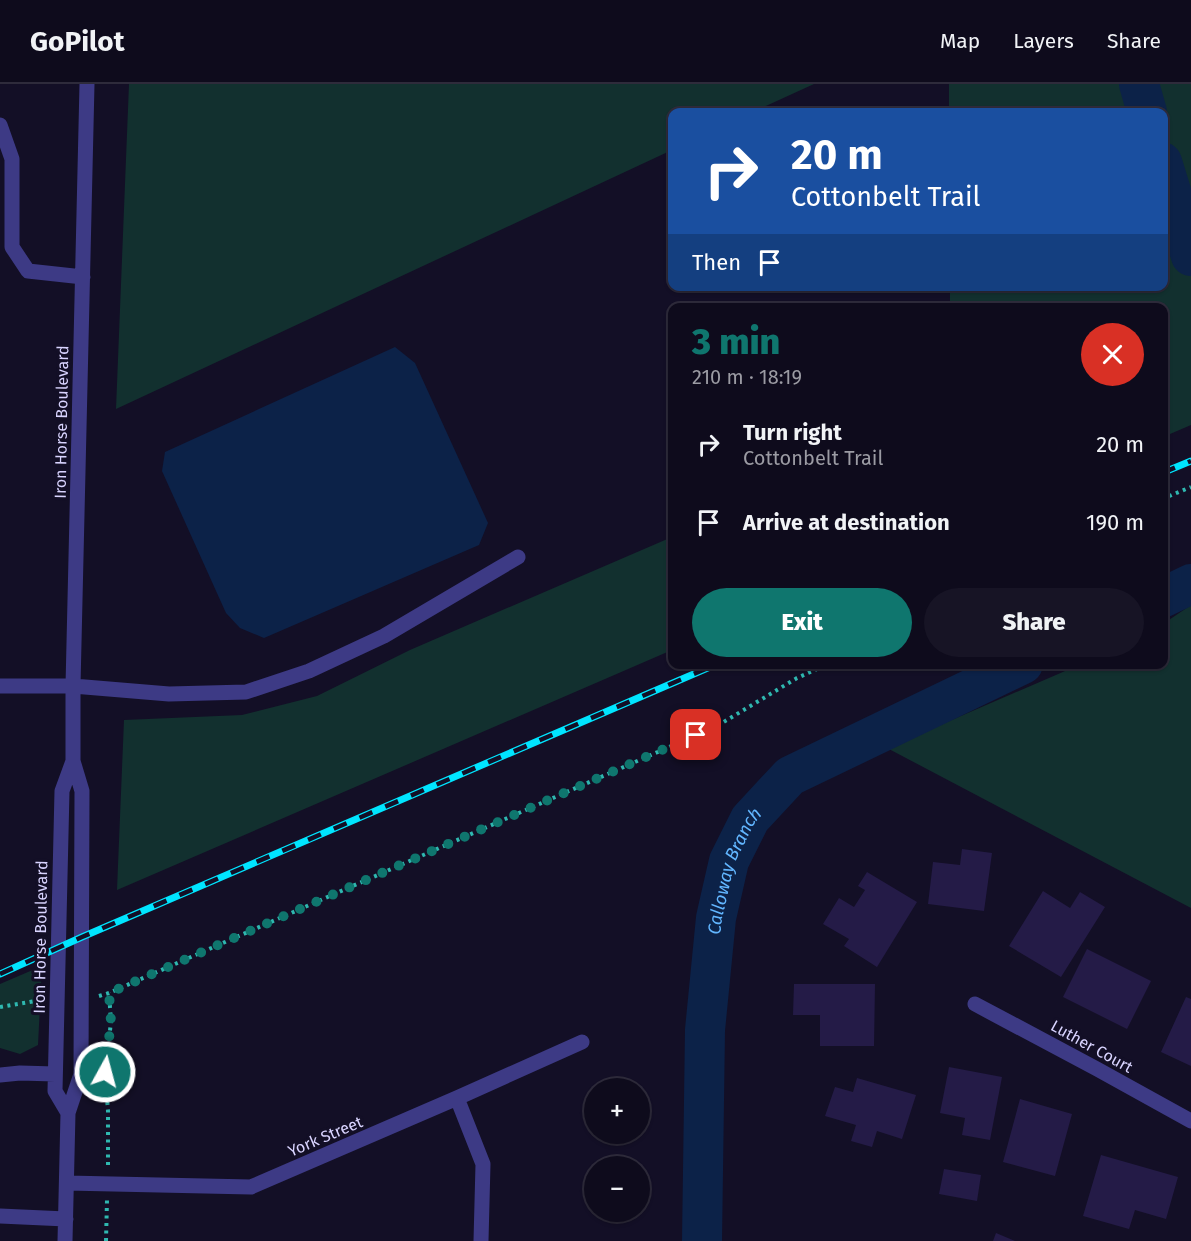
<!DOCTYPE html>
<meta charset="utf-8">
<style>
:root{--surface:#0e0b1c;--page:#171425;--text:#f1f3f6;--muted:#9b9ba3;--line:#2e2b3b;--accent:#0f766e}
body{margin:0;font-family:"Fira Sans",sans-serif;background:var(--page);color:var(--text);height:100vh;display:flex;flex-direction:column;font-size:22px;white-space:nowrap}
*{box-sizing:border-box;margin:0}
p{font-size:20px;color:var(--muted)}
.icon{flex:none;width:33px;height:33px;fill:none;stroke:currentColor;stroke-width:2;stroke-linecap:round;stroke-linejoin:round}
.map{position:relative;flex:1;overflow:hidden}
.side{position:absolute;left:668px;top:219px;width:500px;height:366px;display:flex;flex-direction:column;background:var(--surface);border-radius:12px;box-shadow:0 2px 4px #0004,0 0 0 2px var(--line)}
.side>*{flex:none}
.guide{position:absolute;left:668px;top:24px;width:500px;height:183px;border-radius:12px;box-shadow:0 2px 4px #0004,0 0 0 2px var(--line);background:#1a4fa0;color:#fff;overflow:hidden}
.fabs{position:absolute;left:584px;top:994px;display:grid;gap:12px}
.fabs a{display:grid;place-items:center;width:66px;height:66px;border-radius:50%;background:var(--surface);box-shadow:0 2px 4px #0004,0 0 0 2px var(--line);font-size:30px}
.pin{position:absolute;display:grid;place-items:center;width:51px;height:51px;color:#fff;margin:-26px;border-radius:12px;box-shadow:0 3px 9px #0006}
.me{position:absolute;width:66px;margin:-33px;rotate:7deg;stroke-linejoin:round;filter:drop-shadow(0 0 4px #0008)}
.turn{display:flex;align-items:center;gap:21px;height:126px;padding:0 24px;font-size:27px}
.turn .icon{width:78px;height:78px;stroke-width:2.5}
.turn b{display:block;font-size:42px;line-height:51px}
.then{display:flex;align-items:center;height:57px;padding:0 24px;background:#0003;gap:12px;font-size:22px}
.round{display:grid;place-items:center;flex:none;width:63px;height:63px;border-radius:32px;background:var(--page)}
.summary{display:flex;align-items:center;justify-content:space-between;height:102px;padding:0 24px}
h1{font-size:36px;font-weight:800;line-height:45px;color:var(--accent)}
.primary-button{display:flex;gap:12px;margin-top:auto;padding:12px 24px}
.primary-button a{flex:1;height:69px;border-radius:36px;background:var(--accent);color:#fff;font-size:24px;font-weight:800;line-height:69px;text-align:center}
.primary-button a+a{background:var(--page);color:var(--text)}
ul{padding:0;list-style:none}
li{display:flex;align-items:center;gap:18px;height:78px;padding:0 24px}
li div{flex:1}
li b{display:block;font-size:22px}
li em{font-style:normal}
header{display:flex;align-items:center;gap:36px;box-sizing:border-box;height:84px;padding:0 30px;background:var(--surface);border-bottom:2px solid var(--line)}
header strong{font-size:28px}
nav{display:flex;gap:33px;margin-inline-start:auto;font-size:21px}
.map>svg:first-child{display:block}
.green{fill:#12302f}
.water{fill:#0c2248}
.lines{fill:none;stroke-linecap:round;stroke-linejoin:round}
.river{stroke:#0c2248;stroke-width:40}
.building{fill:#241b47}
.path{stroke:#2fb8b0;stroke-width:4;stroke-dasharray:3 4.5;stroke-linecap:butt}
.minor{stroke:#3d3a85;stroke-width:15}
.rail-casing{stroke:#00e5ff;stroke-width:7}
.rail{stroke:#130f26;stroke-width:4.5;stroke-dasharray:14;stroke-linecap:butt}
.route{stroke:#0f766e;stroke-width:10;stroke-dasharray:0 18}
.labels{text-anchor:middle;stroke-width:6;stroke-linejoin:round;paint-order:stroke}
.street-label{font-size:16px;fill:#d9d4ff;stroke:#130f26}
.water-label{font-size:18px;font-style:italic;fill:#62b6ff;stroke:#130f26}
</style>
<header>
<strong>GoPilot</strong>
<nav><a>Map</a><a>Layers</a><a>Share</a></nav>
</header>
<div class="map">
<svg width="1191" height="1157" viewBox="0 0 1191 1157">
<rect width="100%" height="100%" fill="#130f26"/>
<path class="green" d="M129,0h685l-61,28h-81v38l-556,259z
M949,0h242v341l-28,12 -1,-129 -212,-1v-20l212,-1v-174h-213z
M672,453v113l-555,240 7,-170 118,-5 75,-19 93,-46z
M1191,521v303l-304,-160 192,-83 83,-1 1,-40z
M42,882l-4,79 -18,9 -20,-6v-64z"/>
<path class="water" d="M395,263l20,16 73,160 -9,22 -215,93 -24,-10 -14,-15 -64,-142 3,-19z"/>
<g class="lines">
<g class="river">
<path d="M1139,0l8,28"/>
<path d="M1162,78l29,94"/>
<path d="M1162,514l29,-14"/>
<path id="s1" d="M702,1157l3,-211 11,-112 13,-57 21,-42 40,-43 233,-112"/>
</g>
</g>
<path class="building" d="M962,765l30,4 -8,58 -56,-7 5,-42 27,3z
M867,788l50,30 -40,65 -33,-21 5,-7 -26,-15 16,-26 15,9 11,-17 -7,-4z
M1043,807l27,17 10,-16 25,15 -44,70 -52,-31z
M1087,865l64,32 -24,48 -64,-32z
M794,900h81l-1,62h-54v-31h-27z
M1186,913l5,2v67l-30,-14z
M949,983l53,10 -12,63 -28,-5 3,-17 -25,-5z
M857,994l59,17 -14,44 -25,-8 -5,16 -21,-6 5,-16 -31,-9 10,-29 18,5z
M1020,1015l52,15 -17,62 -52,-14z
M1101,1071l77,22 -12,42 -31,-9 -6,19 -46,-13z
M944,1085l37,6 -4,26 -38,-7z
M996,1149l19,8h-22z"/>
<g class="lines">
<path class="path" d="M1162,415l29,-12
M99,912l10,-3 608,-267 80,-48 31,-14
M0,923l41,-7
M108,1081v-54l-3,-39 6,-50 -2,-29
M106,1157l1,-41"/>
<path class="minor" d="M0,41l12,34v88l16,24 55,6
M0,602h73l96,8 77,-2 63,-21 75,-35 134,-79
M975,920l122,65 94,52
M0,991l20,-2 35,1
M457,1014l26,66 -2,77
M68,1029l-13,-22 7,-300 11,-30
M67,1099l184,4 206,-89 125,-56
M0,1132l66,3
M65,1157l3,-128 13,-39 1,-283 -9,-30v-75l14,-602"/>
<g class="rail-casing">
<path id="rail" d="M1162,389l29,-12
M0,890l82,-37 635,-273"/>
</g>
<use href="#rail" class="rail"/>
</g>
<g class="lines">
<path class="route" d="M105,988l6,-50 -2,-29 587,-258"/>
</g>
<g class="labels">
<g class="street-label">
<text transform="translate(61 338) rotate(-89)" y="6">Iron Horse Boulevard</text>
<text transform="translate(40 853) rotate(-89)" y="6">Iron Horse Boulevard</text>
<text transform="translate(1092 962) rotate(29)" y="6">Luther Court</text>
<text transform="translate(325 1052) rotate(-23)" y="6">York Street</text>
</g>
<g class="water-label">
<text dy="6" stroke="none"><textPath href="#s1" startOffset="374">Calloway Branch</textPath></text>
</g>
</g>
</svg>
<div class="fabs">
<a>+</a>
<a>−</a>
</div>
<div class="pin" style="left:696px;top:651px;background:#d93025"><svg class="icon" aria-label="arrive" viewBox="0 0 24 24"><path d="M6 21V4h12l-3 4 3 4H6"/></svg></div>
<svg class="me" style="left:105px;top:988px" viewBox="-20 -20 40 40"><circle r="17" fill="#0f766e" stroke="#fff" stroke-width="3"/><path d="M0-11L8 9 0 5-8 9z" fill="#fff"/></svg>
<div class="guide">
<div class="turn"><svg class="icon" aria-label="right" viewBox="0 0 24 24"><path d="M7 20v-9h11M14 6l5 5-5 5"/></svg><div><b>20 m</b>Cottonbelt Trail</div></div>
<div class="then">Then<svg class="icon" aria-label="arrive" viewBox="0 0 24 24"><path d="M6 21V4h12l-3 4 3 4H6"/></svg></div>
</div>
<section class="side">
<div class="summary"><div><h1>3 min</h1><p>210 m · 18:19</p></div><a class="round" style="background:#d93025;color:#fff"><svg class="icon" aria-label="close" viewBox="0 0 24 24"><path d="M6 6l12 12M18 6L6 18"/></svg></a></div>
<ul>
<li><svg class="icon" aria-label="right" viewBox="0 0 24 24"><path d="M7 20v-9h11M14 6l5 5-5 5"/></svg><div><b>Turn right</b><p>Cottonbelt Trail</p></div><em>20 m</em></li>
<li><svg class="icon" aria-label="arrive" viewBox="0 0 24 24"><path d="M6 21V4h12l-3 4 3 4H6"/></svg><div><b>Arrive at destination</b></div><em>190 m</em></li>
</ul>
<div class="primary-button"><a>Exit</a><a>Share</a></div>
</section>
</div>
